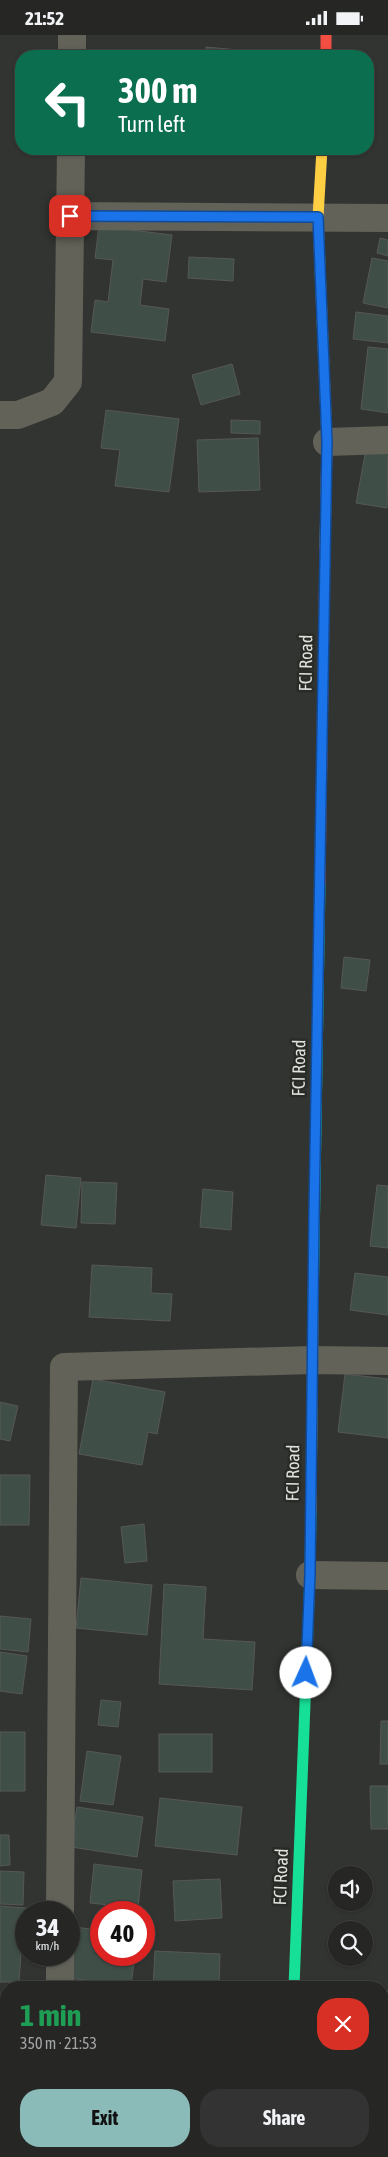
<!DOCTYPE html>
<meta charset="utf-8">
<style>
:root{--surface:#262725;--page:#323332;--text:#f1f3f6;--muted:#a4a5a7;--line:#424442;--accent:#8bbbb9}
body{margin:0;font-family:"Asap Condensed",sans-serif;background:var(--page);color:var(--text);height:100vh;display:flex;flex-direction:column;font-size:19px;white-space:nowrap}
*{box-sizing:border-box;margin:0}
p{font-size:16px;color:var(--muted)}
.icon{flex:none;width:28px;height:28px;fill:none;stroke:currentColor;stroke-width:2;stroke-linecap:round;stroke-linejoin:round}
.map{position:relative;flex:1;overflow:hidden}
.details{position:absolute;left:0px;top:1946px;width:389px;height:176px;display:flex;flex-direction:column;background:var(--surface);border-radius:20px 20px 0 0;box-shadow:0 1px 4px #0004,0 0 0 1px var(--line)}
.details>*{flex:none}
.hud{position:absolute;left:15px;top:15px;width:359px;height:105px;border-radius:20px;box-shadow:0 1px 4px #0004,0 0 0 1px var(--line);background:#0b6e4f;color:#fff;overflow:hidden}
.tools{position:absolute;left:328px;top:1831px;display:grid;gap:10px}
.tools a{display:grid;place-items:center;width:45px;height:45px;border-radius:50%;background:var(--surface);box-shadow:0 1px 4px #0004,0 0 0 1px var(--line);font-size:25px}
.speed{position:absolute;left:15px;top:1866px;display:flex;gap:10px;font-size:25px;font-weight:700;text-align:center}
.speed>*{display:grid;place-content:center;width:65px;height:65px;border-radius:50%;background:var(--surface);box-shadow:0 1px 4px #0004,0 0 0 1px var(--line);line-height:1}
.speed small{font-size:12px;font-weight:400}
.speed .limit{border:8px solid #d22;background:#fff;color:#111}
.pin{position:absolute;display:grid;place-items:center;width:42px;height:42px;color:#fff;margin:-21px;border-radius:10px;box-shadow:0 2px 8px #0006}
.me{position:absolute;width:55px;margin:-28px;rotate:2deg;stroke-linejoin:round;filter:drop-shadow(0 0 4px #0008)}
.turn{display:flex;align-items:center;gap:18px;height:105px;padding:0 20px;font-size:22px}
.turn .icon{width:65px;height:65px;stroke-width:2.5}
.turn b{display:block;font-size:35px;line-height:42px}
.round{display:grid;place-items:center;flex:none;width:52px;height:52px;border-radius:20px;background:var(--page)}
.headline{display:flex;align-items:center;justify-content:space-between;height:85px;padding:0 20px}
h1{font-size:30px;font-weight:700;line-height:38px;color:#1e9e55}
.primary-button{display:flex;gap:10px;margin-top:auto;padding:10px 20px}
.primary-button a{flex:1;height:58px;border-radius:20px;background:var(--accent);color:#111;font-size:20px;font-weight:700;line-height:58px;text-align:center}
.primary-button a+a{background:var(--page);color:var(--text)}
.status{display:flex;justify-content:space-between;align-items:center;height:35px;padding:0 25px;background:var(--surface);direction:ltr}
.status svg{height:14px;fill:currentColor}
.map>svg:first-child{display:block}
.building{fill:#3f4e47;stroke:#565856}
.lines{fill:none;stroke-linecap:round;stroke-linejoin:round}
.street{stroke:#636259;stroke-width:28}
.fast{stroke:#16e098;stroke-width:11}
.slow{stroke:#ffcf43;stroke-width:11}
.jam{stroke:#f24e42;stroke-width:11}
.route-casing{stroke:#114b97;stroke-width:12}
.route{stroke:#1a73e8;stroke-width:9}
.labels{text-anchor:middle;stroke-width:5;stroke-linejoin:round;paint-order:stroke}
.street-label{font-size:18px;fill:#e1e2df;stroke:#282b26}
</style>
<div class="status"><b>21:52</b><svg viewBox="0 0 49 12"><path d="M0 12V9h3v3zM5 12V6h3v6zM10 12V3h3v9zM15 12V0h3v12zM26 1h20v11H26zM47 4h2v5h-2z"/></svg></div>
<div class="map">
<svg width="388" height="2122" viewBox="0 0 388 2122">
<rect width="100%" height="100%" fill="#323431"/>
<path class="building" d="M206,12l44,4 -1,5h-44z
M99,191l73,9 -6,47 -23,-3 -3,26 29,4 -4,32 -74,-9 4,-32 13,2 5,-42 -18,-2z
M380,203l8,2v16l-11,-3z
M189,222l45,2 -1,22 -45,-3z
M372,223l16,3v47l-25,-5z
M356,277l32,4v27l-35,-4z
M368,312l20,2v64l-27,-4z
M232,329l8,30 -39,11 -9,-30z
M106,375l73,9 -10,73 -54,-6 5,-36 -19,-2z
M231,385l29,1v13l-29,-1z
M258,403l2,52 -61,2 -2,-52z
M367,409l21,4 -1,60 -31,-5z
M344,922l26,3 -4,31 -25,-3z
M46,1140l35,3 -5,50 -35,-3z
M82,1147l35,1 -2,41 -34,-1z
M377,1150l11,1v62l-18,-2z
M203,1154l30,3 -2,38 -31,-3z
M92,1230l60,3 -1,25 21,1 -2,27 -81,-4z
M355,1238l33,4v38l-38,-5z
M345,1339l43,5v59l-50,-6z
M93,1344l72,13 -8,42 -9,-2 -6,33 -63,-11z
M0,1367l18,4 -8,35 -10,-2z
M0,1440h30l-1,50h-29z
M144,1489l3,37 -22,2 -4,-36z
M81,1543l71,7 -5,50 -71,-7z
M164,1549l42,3 -3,52 52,3 -3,48 -93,-6z
M0,1581l31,3 -3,33 -28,-3z
M0,1617l27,4 -5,38 -22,-3z
M101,1665l20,2 -3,25 -20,-2z
M381,1686h7v43h-8z
M0,1697h25v59h-25z
M159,1699h53v38h-53z
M87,1716l34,5 -8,49 -33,-4z
M370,1751h18v43h-17z
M160,1763l82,9 -5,48 -82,-9z
M77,1772l66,10 -6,40 -66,-10z
M0,1800h9l1,30 -10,1z
M94,1829l48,6 -4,38 -48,-5z
M0,1836l24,1 -1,33 -23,-1z
M220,1844l2,39 -47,3 -2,-40z
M0,1871l26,2 -2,45h-3l-2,29h-19z
M73,1892l28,3v25h34l-4,30 -64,-7z
M155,1916l65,3 -1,33h-66z
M388,1955v81l-6,-1v-68l4,1z
M382,2052h6v42l-6,1z
M3,2081l3,1v34h16v6h-22z
M85,2116h25l-2,6h-25z
M145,2116h92v2h-19v4h-73z"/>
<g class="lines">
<path class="street" d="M72,21v-21
M70,181l318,2
M0,380h18l34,-13 16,-20 3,-233
M327,407l61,-2
M310,1540l78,1
M60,1878l4,-546 248,-7 76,1
M60,1952v-32
M58,2122l1,-6"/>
<path class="fast" d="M313,1275l7,-426
M294,1952l16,-412 1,-63"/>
<path class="slow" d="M322,114l-4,68 9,225 -2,106
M311,1477l2,-202
M288,2116v6"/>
<path class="jam" d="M326,0v21
M320,849l5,-336"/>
</g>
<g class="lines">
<g class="route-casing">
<path id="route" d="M70,181l248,1 9,225 -13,773 -4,360 -4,98"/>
</g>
<use href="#route" class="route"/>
</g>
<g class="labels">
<g class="street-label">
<text transform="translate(306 628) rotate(-89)" y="6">FCI Road</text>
<text transform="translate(299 1033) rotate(-89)" y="6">FCI Road</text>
<text transform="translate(293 1438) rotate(-89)" y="6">FCI Road</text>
<text transform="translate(281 1842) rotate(-88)" y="6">FCI Road</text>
</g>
</g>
</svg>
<div class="tools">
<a><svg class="icon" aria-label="sound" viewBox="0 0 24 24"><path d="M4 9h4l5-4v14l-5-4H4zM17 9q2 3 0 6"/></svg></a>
<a><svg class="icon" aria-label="search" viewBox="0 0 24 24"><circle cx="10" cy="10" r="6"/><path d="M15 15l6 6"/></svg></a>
</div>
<div class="speed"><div>34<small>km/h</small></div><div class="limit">40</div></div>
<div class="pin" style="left:70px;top:181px;background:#d93025"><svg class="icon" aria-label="arrive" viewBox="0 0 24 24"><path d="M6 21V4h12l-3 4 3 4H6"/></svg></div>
<svg class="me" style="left:306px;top:1638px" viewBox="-20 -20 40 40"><circle r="19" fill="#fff"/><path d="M0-13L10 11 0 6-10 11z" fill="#1a73e8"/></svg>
<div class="hud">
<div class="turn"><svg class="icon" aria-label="left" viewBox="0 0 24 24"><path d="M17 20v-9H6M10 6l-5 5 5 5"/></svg><div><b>300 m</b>Turn left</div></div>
</div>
<section class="details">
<div class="headline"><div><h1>1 min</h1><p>350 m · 21:53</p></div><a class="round" style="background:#d93025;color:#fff"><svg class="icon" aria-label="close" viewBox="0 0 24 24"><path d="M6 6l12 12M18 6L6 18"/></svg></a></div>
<div class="primary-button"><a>Exit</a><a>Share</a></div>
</section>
</div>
